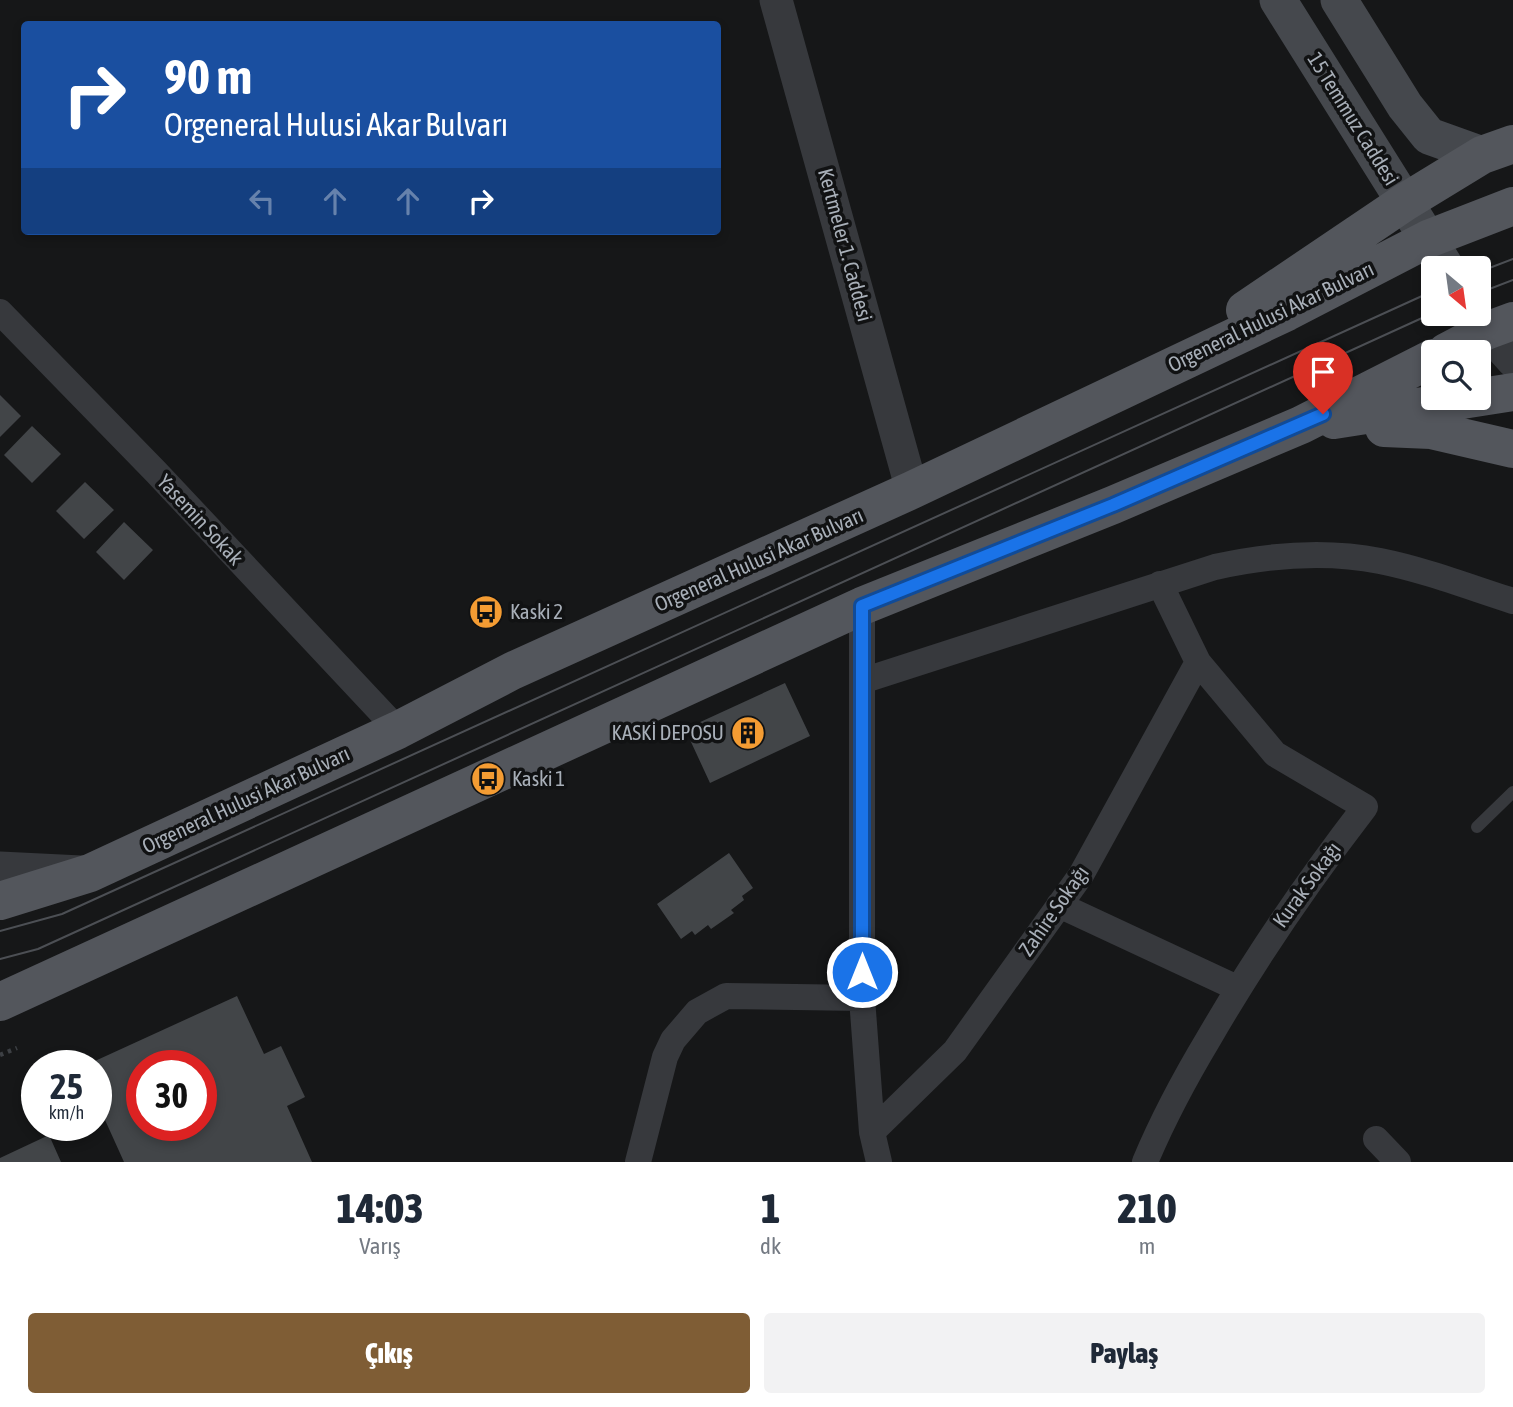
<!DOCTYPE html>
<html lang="tr">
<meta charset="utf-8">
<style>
:root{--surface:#fff;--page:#f2f2f3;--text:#1f2937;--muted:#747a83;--accent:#7f5d35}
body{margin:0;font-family:"Asap Condensed",sans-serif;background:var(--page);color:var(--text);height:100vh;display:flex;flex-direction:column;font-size:26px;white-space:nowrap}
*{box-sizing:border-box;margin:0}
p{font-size:23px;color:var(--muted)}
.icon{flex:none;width:38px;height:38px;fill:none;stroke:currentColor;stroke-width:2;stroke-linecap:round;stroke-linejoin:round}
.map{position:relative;height:1162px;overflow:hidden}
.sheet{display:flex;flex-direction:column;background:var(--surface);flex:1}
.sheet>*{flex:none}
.guide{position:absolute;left:21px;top:21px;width:700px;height:214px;border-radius:7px;box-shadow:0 4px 10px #0003;background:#1a4fa0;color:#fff;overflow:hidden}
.needle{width:46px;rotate:151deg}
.buttons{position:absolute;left:1421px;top:256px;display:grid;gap:14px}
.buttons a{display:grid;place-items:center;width:70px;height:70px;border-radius:7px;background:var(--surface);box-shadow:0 4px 10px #0003;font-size:35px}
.speed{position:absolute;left:21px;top:1050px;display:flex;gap:14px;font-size:35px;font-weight:700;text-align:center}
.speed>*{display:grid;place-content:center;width:91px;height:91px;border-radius:50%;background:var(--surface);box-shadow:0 4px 10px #0003;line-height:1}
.speed small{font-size:18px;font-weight:400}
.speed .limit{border:10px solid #d22;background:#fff;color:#111}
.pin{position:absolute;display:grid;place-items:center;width:60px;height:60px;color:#fff;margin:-72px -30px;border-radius:50% 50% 50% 0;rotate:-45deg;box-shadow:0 0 7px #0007}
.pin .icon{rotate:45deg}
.me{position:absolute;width:77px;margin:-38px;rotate:0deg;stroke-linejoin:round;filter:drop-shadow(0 0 5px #0008)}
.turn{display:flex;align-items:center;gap:24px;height:147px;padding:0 28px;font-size:32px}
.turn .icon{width:91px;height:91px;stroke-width:2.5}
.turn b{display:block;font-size:49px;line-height:60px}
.lanes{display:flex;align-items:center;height:66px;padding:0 28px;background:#0003;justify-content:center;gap:35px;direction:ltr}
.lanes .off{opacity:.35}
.eta{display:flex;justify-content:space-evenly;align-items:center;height:119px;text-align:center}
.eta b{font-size:42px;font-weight:800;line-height:49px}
.action{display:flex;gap:14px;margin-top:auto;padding:14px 28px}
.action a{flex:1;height:80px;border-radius:7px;background:var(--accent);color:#fff;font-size:28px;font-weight:800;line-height:80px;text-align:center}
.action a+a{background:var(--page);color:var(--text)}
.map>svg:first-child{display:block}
.building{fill:#424548;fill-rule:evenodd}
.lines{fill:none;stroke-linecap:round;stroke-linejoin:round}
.path{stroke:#3d4044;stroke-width:4.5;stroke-dasharray:3.5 5;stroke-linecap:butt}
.service{stroke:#37393d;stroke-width:12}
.minor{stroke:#37393d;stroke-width:26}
.tertiary{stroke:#37393d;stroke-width:33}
.secondary{stroke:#45484d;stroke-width:37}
.primary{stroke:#53565c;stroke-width:38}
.tram{stroke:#4c4f54;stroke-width:2}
.route-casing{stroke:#114b97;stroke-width:18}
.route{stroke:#1a73e8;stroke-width:12}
.labels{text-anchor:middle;stroke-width:7;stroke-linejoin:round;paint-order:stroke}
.street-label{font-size:21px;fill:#a8afb8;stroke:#111213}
.poi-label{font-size:21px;fill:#a8afb8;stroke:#111213;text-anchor:start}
</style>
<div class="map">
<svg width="1513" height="1162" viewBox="0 0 1513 1162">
<rect width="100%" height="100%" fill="#161718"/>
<path class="building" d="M0,395l21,21 -21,21z
M32,426l29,28 -29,29 -28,-28z
M85,482l29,28 -30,29 -28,-28z
M124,522l29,28 -29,30 -28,-28z
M785,683l25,53 -100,47 -25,-54z
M729,853l24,35 -11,8 2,4 -13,10 3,3 -23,16 -3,-4 -13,10 -3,-4 -11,8 -24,-35z
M237,996l27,58 17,-8 24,51 -18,9 25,56h-188l-28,-62v-34h-12zM142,1066h59v59h-59z
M49,1135l12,27h-61v-4z"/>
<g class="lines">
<path class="path" d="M0,1055l17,-7"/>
<path class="service" d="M1477,827l36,-35"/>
<path class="minor" d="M0,312l156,160 242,258
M862,606v392l10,134 7,30
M862,681l353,-114c54,-12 110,-17 165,-6 45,9 89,26 133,40
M1059,905l178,83
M872,1132l83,-81 126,-176 117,-213
M1376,1139l22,23
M638,1162l27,-105 8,-17 24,-28 29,-16 136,2
M1145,1162c18,-43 40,-84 64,-124 47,-81 99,-157 156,-231l-90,-53 -77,-92 -38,-78"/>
<path class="tertiary" d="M776,0l136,490
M1486,331l27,30
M0,868l81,4"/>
<path class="secondary" d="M1278,0l168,268
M1339,0l66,106 24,30 53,19"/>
<path class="primary" d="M1245,310l160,-108 77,-47 31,-11
M1446,352l40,-21 27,-10
M1334,420l179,-28
M1384,428l47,2 82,19
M0,901l90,-28 308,-143 114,-59 400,-181 375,-178 141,-73 85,-33
M0,1002l862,-396 251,-101 188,-80 132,-67"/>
<path class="tram" d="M1479,272l34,-13
M1479,293l34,-13
M0,931l62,-17 1371,-623
M0,959l38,-10 1395,-636"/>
</g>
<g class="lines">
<g class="route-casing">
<path id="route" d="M862,972v-366l251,-101 210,-91"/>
</g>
<use href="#route" class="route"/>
</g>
<defs>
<g id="bus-disc" transform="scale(1.75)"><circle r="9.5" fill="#f49c33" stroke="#111213"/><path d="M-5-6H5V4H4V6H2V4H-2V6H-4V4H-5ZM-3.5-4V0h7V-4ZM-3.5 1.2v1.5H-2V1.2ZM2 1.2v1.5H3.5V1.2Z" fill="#111"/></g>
<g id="building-disc" transform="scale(1.75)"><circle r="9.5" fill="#f49c33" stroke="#111213"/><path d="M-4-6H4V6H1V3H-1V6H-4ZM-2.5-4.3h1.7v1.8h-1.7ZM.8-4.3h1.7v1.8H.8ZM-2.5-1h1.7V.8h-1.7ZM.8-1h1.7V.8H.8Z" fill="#111"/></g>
</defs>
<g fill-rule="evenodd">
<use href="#bus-disc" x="486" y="612"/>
<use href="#building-disc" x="748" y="733"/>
<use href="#bus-disc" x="488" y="779"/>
</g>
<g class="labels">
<g class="street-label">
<text transform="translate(1353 119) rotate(58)" y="7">15 Temmuz Caddesi</text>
<text transform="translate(845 245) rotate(75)" y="7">Kertmeler 1. Caddesi</text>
<text transform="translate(1271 317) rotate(-26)" y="7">Orgeneral Hulusi Akar Bulvarı</text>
<text transform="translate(200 520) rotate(47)" y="7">Yasemin Sokak</text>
<text transform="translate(759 560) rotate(-24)" y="7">Orgeneral Hulusi Akar Bulvarı</text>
<text transform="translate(246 800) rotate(-25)" y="7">Orgeneral Hulusi Akar Bulvarı</text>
<text transform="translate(1307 885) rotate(-54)" y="7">Kurak Sokağı</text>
<text transform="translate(1054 911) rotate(-55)" y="7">Zahire Sokağı</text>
</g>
<g class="poi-label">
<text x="510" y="619">Kaski 2</text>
<text x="724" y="740" text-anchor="end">KASKİ DEPOSU</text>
<text x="512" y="786">Kaski 1</text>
</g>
</g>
</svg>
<div class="buttons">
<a><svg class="needle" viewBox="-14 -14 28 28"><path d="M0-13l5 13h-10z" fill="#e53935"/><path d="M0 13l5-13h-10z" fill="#747a83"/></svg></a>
<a><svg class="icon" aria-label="search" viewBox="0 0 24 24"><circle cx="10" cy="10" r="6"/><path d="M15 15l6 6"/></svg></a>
</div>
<div class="speed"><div>25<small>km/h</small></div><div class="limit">30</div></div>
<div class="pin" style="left:1323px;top:414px;background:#d93025"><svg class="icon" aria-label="arrive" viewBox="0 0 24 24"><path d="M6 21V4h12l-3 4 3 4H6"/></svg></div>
<svg class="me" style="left:862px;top:972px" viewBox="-20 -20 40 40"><circle r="17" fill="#1a73e8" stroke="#fff" stroke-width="3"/><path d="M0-11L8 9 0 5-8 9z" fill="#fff"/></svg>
<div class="guide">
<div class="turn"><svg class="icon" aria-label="right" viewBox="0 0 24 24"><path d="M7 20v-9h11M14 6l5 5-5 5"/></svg><div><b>90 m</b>Orgeneral Hulusi Akar Bulvarı</div></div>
<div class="lanes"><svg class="icon off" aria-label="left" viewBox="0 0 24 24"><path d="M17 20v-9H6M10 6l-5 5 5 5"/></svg><svg class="icon off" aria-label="ahead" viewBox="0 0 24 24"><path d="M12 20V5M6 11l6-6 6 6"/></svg><svg class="icon off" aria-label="ahead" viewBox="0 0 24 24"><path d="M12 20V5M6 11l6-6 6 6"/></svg><svg class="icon" aria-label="right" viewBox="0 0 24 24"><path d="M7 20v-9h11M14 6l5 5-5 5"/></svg></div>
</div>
</div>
<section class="sheet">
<div class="eta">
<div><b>14:03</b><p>Varış</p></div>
<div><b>1</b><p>dk</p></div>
<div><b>210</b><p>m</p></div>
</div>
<div class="action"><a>Çıkış</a><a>Paylaş</a></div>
</section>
